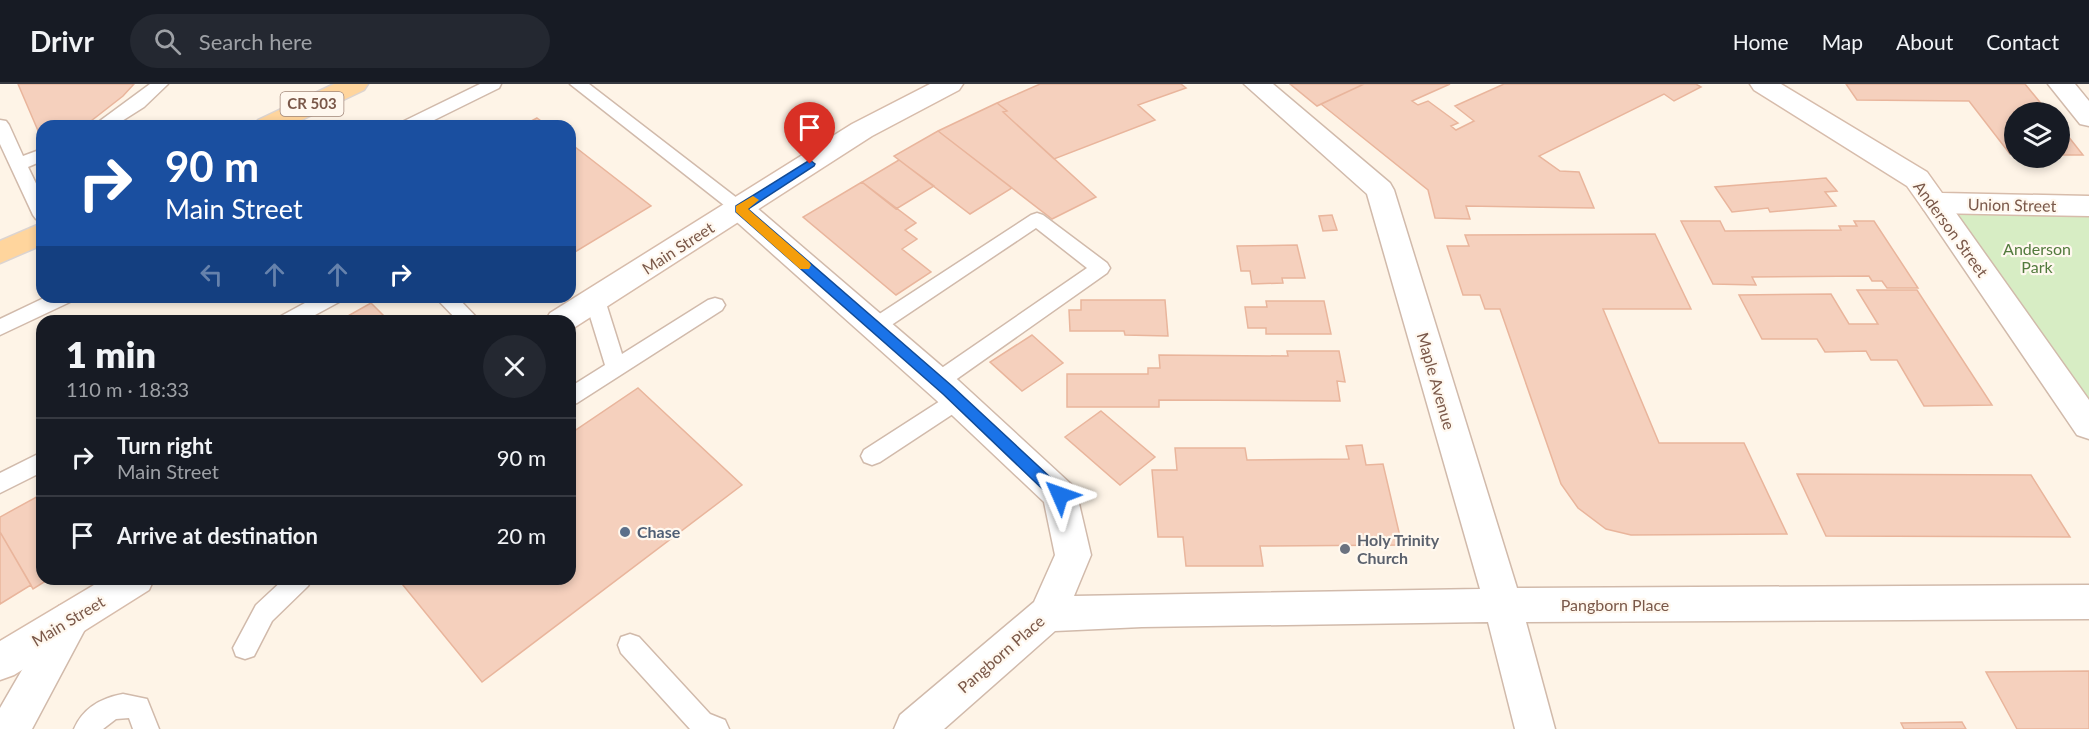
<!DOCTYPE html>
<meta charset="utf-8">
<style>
:root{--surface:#171b24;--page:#242831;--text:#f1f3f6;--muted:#9ea1a6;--line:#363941}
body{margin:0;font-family:Lato,sans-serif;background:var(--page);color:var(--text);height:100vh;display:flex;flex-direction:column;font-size:22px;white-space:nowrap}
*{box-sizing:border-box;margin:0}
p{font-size:20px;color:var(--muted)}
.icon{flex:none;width:33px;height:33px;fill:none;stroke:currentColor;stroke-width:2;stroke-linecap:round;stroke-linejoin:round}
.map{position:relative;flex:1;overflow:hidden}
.panel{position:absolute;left:36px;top:231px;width:540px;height:270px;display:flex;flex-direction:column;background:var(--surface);border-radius:18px;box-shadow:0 3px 9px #0003}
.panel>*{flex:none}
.top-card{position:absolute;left:36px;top:36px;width:540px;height:183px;border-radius:18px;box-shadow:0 3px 9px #0003;background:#1a4fa0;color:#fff;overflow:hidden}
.fabs{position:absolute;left:2004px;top:18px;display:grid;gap:12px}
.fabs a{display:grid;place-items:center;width:66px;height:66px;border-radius:50%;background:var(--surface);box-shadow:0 3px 9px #0003;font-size:30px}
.pin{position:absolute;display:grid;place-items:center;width:51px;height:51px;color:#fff;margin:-62px -26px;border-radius:50% 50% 50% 0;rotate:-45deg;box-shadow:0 0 6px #0007}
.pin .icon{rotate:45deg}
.me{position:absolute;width:66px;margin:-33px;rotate:313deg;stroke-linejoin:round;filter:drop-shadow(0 0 4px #0008)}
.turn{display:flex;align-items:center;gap:21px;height:126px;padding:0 30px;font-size:27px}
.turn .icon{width:78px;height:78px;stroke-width:2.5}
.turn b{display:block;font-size:42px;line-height:51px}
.lanes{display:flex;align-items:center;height:57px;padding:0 30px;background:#0003;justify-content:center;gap:30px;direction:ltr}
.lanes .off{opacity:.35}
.round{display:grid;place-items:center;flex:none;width:63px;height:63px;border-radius:32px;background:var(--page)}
.head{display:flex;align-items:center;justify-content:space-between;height:102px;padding:0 30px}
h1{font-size:36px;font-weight:800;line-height:45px}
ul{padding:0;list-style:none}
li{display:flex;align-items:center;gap:18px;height:78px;padding:0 30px;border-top:2px solid var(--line)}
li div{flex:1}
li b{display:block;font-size:22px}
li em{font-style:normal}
header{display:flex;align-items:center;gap:36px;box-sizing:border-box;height:84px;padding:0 30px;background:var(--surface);border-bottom:2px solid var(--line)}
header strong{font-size:28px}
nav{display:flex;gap:33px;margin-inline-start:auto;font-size:21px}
.search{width:420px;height:54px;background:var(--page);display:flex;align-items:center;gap:15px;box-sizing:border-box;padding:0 21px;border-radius:33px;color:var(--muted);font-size:22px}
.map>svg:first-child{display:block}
.green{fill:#d7edc4}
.building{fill:#f5d0bd;stroke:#e9b59c;stroke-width:1.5}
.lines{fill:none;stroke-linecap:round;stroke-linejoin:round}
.lane-casing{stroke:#d1baab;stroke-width:3}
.street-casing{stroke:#d1baab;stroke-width:3}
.secondary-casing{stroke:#d7bcab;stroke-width:3}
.primary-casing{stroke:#dcd4d0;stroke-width:3}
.lane{fill:#fff;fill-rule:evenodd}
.street{fill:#fff;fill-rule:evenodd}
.secondary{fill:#fff;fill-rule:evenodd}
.primary{fill:#ffd59d;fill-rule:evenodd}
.route{fill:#1a73e8;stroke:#114b97;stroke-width:1.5}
.slow{fill:#f59e0b}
.service-dot{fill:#5c6f8a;stroke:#fff8ef;stroke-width:2}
.worship-dot{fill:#6b7280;stroke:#fff8ef;stroke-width:2}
.labels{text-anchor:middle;stroke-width:4.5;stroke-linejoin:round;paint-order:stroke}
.shield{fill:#fff8ef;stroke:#a2887b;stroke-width:1.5}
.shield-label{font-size:15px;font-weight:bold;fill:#7a5849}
.street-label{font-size:16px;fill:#7a5849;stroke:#fff8ef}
.park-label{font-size:16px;fill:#527a3d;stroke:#fff8ef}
.service-label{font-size:16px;font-weight:bold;fill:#4e5e75;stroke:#fff8ef;text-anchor:start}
.worship-label{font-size:16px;font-weight:bold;fill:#5b616d;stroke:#fff8ef;text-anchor:start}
</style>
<header>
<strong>Drivr</strong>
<div class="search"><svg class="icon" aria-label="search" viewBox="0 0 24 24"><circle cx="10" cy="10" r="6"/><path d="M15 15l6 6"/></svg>Search here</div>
<nav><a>Home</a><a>Map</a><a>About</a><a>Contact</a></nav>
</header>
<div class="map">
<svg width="2089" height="645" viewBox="0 0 2089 645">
<rect width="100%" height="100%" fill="#fef4e7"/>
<path class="green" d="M1934,119l155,3v220z"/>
<path class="building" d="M18,0h116l-11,12 -36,28 -6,2h-39v14z
M1040,0h141l5,4 -48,17 17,15 -101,39 -51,-47 4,-1 -10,-8z
M1290,0h74l-47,22z
M1364,0h86l-38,17 6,4 10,-4 30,22 -7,3 5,4 18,-9 -19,-15 49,-22h192l5,3 -27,14 -10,-7 -125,62 21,15 19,1 15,36 -128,-2 4,13 -35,-1 -7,-28 -107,-86z
M1846,0h179l23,28h-34v42h-4l-41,-53 -112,-1z
M997,19l10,8 -4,1 93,85 -44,22 -114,-88z
M537,34l11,8h-26z
M2060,42l23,29h-23z
M938,47l74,57 -42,26 -76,-58z
M570,59l81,63 -81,49z
M899,76l35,26 -38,23 -34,-27z
M1826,94l11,13 -12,1 11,14 -66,6 -2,-4 -36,4 -17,-25z
M862,98l54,41 -11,7 12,9 -15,10 29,23 -35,23 -93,-78z
M1332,131l5,15 -14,1 -4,-15z
M1681,137h39l5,10 116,-1 -2,-4h18l-3,-5h20l44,67h-31l-5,-7h-10l-3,-5 -117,1 4,8 -43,-1z
M1655,150l36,75h-88l56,134h85l43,91 -156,1 -25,-6 -28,-21 -17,-24 -61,-175h-15l-5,-14h-17l-16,-49h22l-4,-11z
M1297,161l8,33h-23l1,5 -31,1 -2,-13h-9l-4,-25z
M1857,206h60l75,115 -68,1 -27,-46h-26l-5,-9 -41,1 -8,-13h-55l-23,-44 92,-1 18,30h29z
M1081,216h84l3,36 -43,-1 -1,-4h-54l-1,-21h12z
M1266,217h58l7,33h-65v-6h-18l-3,-21h22z
M371,219l18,18h-50z
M1032,251l31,28 -41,28 -32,-29z
M1287,267h52l6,31 -8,-1 3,20 -181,-1v7h-92v-33h81v-6h12l-1,-13 129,1z
M638,304l104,97 -260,197 -84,-103h172v-145z
M1101,327l54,46 -35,28 -55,-48z
M1362,361l4,20 17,-1 19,81 -142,1 3,20h-77l-3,-29h-25l-6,-67h25l-2,-22h70l2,12 102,-1 -3,-13z
M1797,390l234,1 39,62 -244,-1z
M42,410v85h7l-16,10 -33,-57v-15z
M0,448l31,53 -31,19z
M2089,587v58h-72l-31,-57z
M1962,638l4,7h-62l-3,-6z"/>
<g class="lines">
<g class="lane-casing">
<path id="lane" d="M150,0h18l-24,23 -30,19h-21z
M480,0h21l-2,4 -77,38h-23l3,-4z
M570,0h19l157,121 3,4 -3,4 -6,2 -6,-2z
M0,36l6,1 3,4 14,31 19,-7v12l-14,6 14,29v25l-6,-2 -3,-4 -33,-71z
M1037,129l6,2 64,48 3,5 -3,5 -163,115 -7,2 -7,-2 -3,-6 3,-6 157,-108 -51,-40 -155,104 -7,2 -7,-2 -3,-5 3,-5 164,-107z
M595,209l7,2 3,5 17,54 86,-54 7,-2 7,2 3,5 -3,5 -145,93 -7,2v-18l35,-22 -20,-65 3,-5z
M46,213h27l-3,5 -70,33v-16z
M316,213h26l-3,5 -35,19h-26l3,-5z
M435,213h22l23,24h-22z
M958,308l7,2 3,6 -3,6 -85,56 -8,3 -8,-3 -3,-6 3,-6 87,-56z
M42,368v20l-42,21v-20z
M284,495h28l-4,7 -36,35 -18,35 -9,3 -9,-3 -3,-8 23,-43z
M630,550l9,3 71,77 15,6 4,9h-39l-69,-76 -3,-8 3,-8z
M123,610l24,5 12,30h-26l-4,-11 -13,1 -13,10h-29c9,-21 27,-31 49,-35z"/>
</g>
<g class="street-casing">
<path id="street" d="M1244,0h29l117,99 4,7 123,398 572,-3v34l-563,3 29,107h-40l-27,-107 -346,5 -87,4 -111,98h-50l6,-14 134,-113 21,-47 -11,-53 -109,-103 -205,-183 -4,-7 4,-7 10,-3 10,3 209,179 113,104 5,10 14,60 -17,41 406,-7 -113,-395z
M2048,0h27l14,17v25l-9,-2z
M1934,109l10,3 145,204v39l-12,-4 -153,-225 -4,-7 4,-7z
M72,517l13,5 6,12 -59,111h-32v-21l59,-102z"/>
</g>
<g class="secondary-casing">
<path id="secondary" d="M930,0h33l-4,6 -87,46 -300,193 -2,1v-9h-25l5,-8 302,-189z
M1750,0h31l146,88 15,21 147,3v20l-155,-3 -10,-3 -17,-24 -153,-96z
M104,495h50l-5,11 -135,85 -14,5v-39z"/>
</g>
<g class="primary-casing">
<path id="primary" d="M334,0h34l-4,6 -75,36h-35l4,-6z
M42,139v22l-42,18v-22z"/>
</g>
<use href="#lane" class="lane"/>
<use href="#street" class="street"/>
<use href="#secondary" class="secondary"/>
<use href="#primary" class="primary"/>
</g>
<path class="route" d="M810,76l5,4 -1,2 -66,43 204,177 113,105 2,4 -2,5h-11l-111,-106 -207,-182v-6z"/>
<path class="slow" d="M753,112l6,4 -11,9 61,53 2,3 -2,4h-9l-64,-57v-6z"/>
<circle class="service-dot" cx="625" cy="448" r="6"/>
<circle class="worship-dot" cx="1345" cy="465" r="6"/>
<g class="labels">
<rect class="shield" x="280.5" y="8" width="63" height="24" rx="4.5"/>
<g class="shield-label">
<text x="312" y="25">CR 503</text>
</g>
<g class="street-label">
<text transform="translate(2012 121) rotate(1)" y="6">Union Street</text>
<text transform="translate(1951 145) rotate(54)" y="6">Anderson Street</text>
<text transform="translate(678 164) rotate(-33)" y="6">Main Street</text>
<text transform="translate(1436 297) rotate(74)" y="6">Maple Avenue</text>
<text x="1615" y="527">Pangborn Place</text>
<text transform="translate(68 537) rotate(-31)" y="6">Main Street</text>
<text transform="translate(1001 570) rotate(-41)" y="6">Pangborn Place</text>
</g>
<g class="park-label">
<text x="2037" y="171">Anderson<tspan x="2037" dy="18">Park</tspan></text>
</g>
<g class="service-label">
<text x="637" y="454">Chase</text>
</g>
<g class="worship-label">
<text x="1357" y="462">Holy Trinity<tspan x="1357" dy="18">Church</tspan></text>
</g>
</g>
</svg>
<div class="fabs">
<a><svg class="icon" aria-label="layers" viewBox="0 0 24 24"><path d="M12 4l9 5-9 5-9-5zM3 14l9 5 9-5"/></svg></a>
</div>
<div class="pin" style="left:810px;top:80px;background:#d93025"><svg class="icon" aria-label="arrive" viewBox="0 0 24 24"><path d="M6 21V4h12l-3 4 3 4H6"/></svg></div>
<svg class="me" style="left:1060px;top:411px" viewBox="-20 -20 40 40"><path d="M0-17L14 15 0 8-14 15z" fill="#1a73e8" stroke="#fff" stroke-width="4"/></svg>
<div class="top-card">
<div class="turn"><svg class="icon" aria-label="right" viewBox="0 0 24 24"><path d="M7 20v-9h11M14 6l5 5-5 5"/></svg><div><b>90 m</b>Main Street</div></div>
<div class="lanes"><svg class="icon off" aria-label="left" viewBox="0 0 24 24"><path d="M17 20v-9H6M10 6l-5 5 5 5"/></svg><svg class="icon off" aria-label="ahead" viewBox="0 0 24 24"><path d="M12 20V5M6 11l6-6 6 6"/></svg><svg class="icon off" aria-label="ahead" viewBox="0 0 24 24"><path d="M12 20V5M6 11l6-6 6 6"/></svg><svg class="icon" aria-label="right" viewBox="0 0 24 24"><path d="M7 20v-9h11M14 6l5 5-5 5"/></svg></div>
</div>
<section class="panel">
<div class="head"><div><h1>1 min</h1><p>110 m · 18:33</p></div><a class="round"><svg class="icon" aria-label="close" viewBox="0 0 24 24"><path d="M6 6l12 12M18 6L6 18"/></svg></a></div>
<ul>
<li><svg class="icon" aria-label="right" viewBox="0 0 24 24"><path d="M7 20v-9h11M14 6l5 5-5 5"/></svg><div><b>Turn right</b><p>Main Street</p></div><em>90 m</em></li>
<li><svg class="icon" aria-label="arrive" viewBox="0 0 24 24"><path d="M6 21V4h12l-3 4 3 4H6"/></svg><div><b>Arrive at destination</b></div><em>20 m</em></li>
</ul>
</section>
</div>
